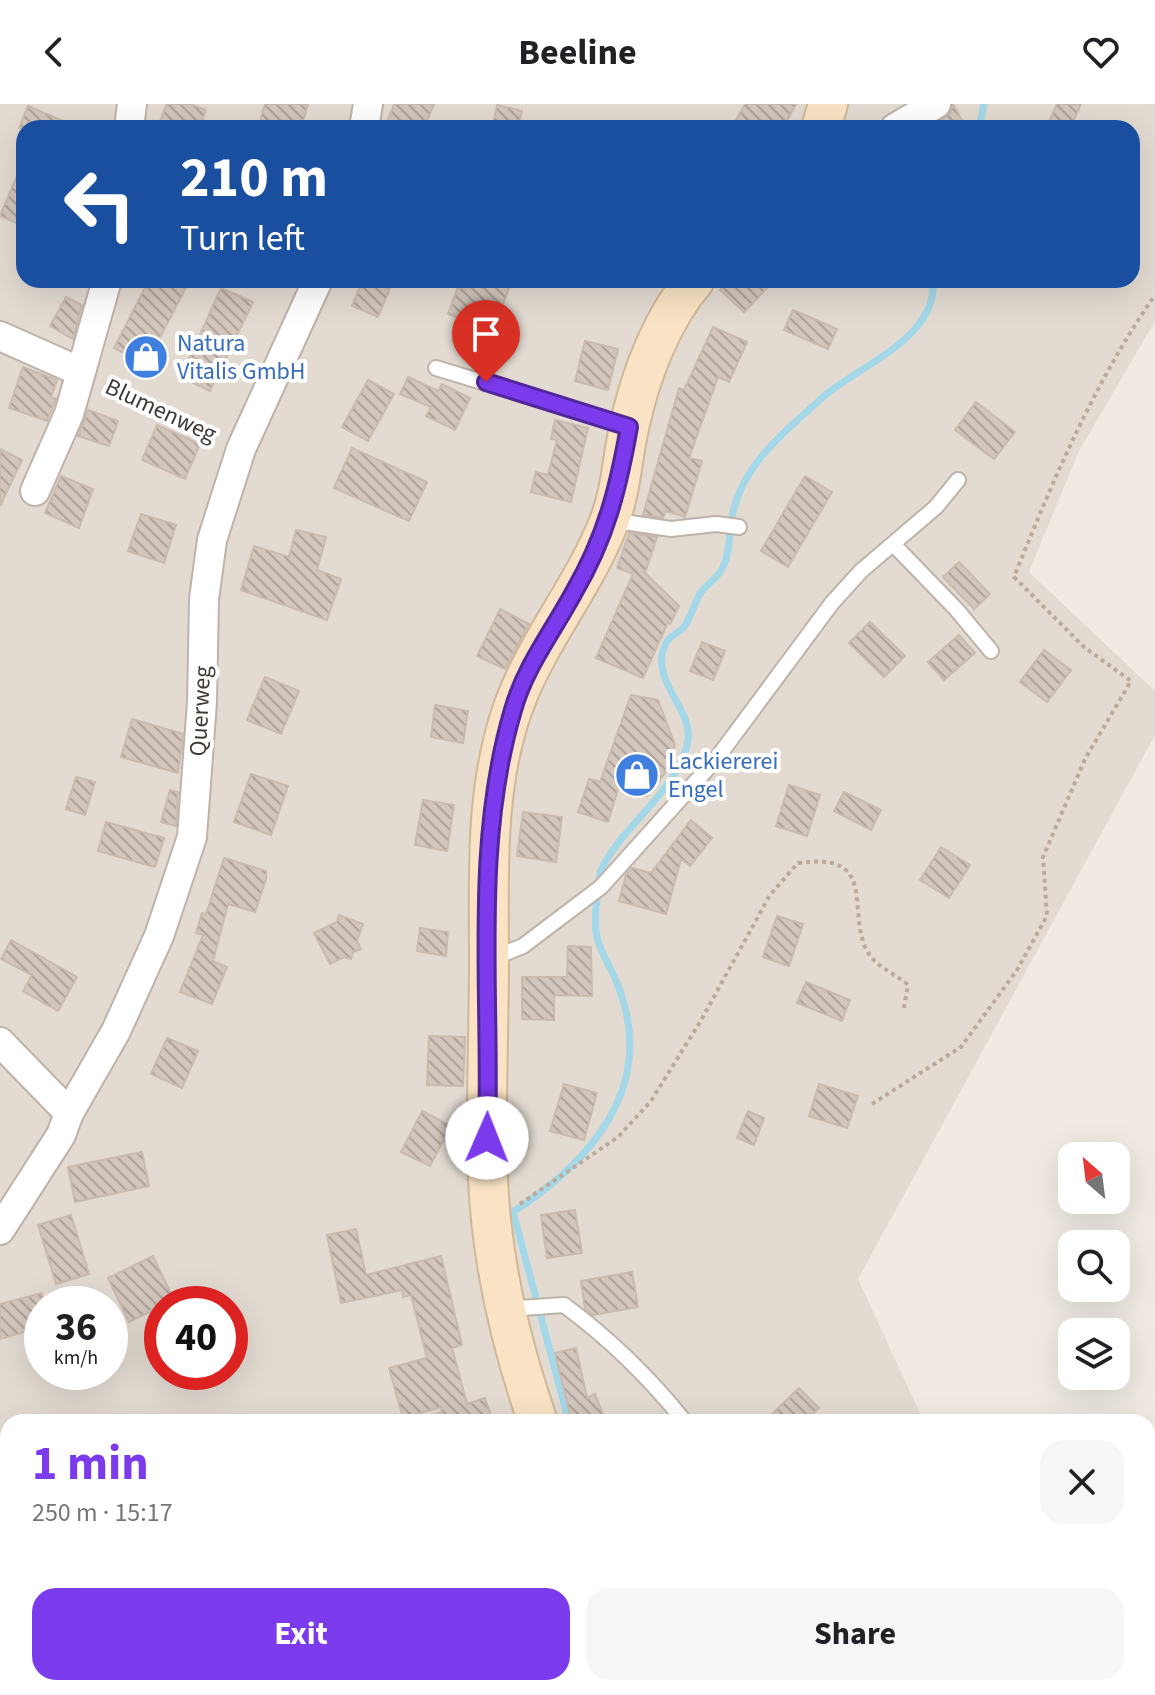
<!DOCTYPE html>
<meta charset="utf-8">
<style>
:root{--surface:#fff;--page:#f6f6f6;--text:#202124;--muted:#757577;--accent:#7c3aed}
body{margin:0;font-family:"Source Sans 3",sans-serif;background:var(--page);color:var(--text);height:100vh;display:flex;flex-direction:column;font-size:30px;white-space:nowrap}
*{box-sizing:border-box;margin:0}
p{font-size:26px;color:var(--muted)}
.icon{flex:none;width:44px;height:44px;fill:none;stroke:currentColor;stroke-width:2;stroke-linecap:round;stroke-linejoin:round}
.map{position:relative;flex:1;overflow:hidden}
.panel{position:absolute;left:0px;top:1310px;width:1156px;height:282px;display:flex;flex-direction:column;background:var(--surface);border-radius:24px 24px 0 0;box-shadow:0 8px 32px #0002}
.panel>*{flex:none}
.guide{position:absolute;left:16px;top:16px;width:1124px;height:168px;border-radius:24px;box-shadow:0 8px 32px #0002;background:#1a4fa0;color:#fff;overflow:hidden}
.needle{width:52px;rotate:332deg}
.buttons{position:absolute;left:1058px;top:1038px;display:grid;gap:16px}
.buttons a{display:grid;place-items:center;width:72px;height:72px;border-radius:16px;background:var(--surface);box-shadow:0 8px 32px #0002;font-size:40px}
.speed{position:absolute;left:24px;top:1182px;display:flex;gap:16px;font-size:40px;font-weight:700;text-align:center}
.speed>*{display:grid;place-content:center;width:104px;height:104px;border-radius:50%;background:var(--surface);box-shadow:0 8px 32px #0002;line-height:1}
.speed small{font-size:20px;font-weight:400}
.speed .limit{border:12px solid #d22;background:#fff;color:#111}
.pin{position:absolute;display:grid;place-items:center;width:68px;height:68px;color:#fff;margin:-82px -34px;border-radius:50% 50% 50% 0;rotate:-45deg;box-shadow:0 0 8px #0007}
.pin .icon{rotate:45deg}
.me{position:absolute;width:88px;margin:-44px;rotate:1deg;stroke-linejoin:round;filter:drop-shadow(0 0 6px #0008)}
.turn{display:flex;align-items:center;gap:28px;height:168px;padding:0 32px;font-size:36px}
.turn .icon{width:104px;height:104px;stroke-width:2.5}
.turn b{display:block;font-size:56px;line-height:68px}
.round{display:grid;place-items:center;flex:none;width:84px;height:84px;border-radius:24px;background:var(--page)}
.headline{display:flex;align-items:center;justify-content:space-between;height:136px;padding:0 32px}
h1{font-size:48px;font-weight:700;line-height:60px;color:var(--accent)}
.button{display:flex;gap:16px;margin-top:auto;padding:16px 32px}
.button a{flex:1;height:92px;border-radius:24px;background:var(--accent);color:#fff;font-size:32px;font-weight:700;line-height:92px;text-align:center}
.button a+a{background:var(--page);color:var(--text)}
header{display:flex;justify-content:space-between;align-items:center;height:104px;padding:0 32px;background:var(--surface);font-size:36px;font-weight:700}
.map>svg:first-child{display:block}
.residential{fill:#e3dbd2;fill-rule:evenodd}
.green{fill:url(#green-dots)}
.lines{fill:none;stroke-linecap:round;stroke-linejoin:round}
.stream{stroke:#a4d8e8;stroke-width:7}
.building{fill:url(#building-back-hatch);stroke:#cabaae;stroke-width:2}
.lane-casing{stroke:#bdb3aa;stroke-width:18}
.street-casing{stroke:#bdb3aa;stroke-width:32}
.secondary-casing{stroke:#cfb799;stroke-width:42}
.path{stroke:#bba999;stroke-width:4;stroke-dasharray:4 4;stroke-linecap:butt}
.lane{stroke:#fff;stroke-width:14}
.street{stroke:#fff;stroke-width:28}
.secondary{stroke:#f9e3c4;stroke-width:38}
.route-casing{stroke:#51269a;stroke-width:20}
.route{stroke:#7c3aed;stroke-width:14}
.labels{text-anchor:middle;stroke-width:8;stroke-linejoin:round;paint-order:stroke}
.shop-label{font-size:24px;fill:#366cbe;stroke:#fff;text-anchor:start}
.street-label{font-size:24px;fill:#413a34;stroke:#fff}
</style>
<header><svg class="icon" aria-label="back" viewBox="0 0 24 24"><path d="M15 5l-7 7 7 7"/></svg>Beeline<svg class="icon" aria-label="heart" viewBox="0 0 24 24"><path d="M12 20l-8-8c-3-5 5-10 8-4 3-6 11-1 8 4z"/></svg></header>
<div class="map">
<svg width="1155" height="1591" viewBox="0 0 1155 1591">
<defs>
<pattern id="green-dots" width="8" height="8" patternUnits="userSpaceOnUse" patternTransform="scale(2)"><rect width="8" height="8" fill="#d3e1af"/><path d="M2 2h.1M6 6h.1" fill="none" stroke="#b6c297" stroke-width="1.8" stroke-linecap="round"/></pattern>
<pattern id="building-back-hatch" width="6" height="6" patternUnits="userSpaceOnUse" patternTransform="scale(2)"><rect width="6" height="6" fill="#d3c7bd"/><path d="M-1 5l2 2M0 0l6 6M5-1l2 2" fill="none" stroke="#ada39a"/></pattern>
</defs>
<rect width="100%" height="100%" fill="#f0eae3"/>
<path class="residential" d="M0,0h1155v217l-76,130 -50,121 126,119v44l-297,544 66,143h-916v266h474l-9,7h-473zM24,24h1108v152h-1108zM42,1200h68v68h-68zM162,1200h68v68h-68z
M502,1584h475l-4,7h-469z"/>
<path class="green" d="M977,1584h127l8,7h-139z"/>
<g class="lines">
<path class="stream" d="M979,24l5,-24
M569,1318l-56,-210c76,-49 141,-122 108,-218 -15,-45 -31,-43 -24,-96 1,-9 1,-22 5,-30 18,-39 81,-83 86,-129 4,-32 -40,-59 -22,-96 4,-8 13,-10 18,-16 7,-10 10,-23 16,-33 6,-10 18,-15 23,-27 9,-18 5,-40 11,-59 13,-48 54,-79 89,-111 37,-32 115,-59 110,-117
M639,1584l2,7"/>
</g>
<path class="building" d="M167,0h23l16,6 -7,18h-42z
M265,0h43l-7,24 -42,-3z
M394,0h40l-10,24h-39z
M745,0h51l-13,24h-33l-14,-8z
M953,0l13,24h-25l-3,-5 12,-10z
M1057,0h24l-11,24h-24z
M497,1l25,6 -4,17h-26z
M28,2l51,22h-60z
M24,55v67l-24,-10z
M149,176h41l-44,84 -32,-16z
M363,176l27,8 -12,29 -26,-11z
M469,176h43l-10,27 -7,-3 -8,24 -39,-14 10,-27 8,2z
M730,176h45l-31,32 -24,-22z
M221,184l32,14 -43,89 -29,-14z
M66,193l16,8 -9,34 -23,-13z
M793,206l44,19 -9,20 -44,-19z
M713,223l34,15 -18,40 -11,-5 -29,81 13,3 -17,56 -19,-6 -3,7 -20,-3 36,-127 5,2z
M585,237l33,8 -10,41 -33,-9z
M23,263l34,13 -6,17 5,2 -9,22 -38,-13z
M408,273l30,14 4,-7 28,14 -15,32 -29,-14 5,-9 -31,-13z
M368,276l26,14 -26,47 -26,-14z
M976,298l39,30 -21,27 -39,-29z
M88,306l30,11 -9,25 -31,-10z
M555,316l33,8 -17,74 -40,-10 5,-20 12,3 9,-35 -6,-1z
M157,321l43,19 -15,35 -43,-19z
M352,344l75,34 -18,39 -75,-33z
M0,345l22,11 -22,46z
M61,372l32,13 -14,39 -34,-15z
M805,372l27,16 -44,75 -27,-16z
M141,410l35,11 -12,38 -36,-12z
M296,426l30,7 -9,33 24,9 -14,41 -86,-30 13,-44 35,11z
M629,429l28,4 -12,36 34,33 -9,18 -2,-2 -25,56 -47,-20 37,-84 -16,-6z
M959,458l31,32 -16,15 -31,-32z
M500,505l29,15 -24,45 -28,-13z
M870,518l35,34 -21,21 -35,-34z
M959,531l16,18 -31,27 -16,-18z
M702,538l23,9 -12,29 -23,-9z
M1044,546l27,20 -24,32 -27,-20z
M265,573l34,14 -18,43 -34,-14z
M631,591l27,5 17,45 -10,28 -18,23 -28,-10 -11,36 -30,-10 11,-33 11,3z
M435,601l33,6 -5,32 -32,-6z
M132,615l51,15 -5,39 -57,-16z
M251,670l37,12 -17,49 -37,-13z
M76,673l19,5 -10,33 -19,-6z
M789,681l31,10 -13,41 -31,-10z
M170,686l8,2 -2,34 -15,-4z
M844,688l37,18 -10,20 -37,-19z
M423,696l31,5 -7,46 -32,-6z
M523,708l39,5 -6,45 -39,-6z
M691,716l21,18 -22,28 -9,-7 -15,55 -47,-13 7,-26 6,-7 19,5z
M106,718l58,16 -9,29 -57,-16z
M941,743l29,18 -21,33 -29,-18z
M224,754l42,13v8l-11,33 -27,-8 -15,57 14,6 -15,37 -32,-12 23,-57 -7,-2 6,-20 4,1z
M339,811l24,9 -6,17 4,8 -8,3 -2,7 -7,-2 -14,7 -16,-31 23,-11z
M777,812l26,8 -14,42 -26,-9z
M420,824l28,4 -2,24 -29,-5z
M11,836l66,37 -19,34 -35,-20 9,-16 -31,-16z
M568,842l23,1 1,49 -38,-1v25l-32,-1v-42h45z
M806,878l44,18 -8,21 -45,-18z
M429,932l36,1 -2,49 -36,-1z
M167,934l31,13 -16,37 -31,-14z
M564,980l33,9 -13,47 -34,-9z
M819,980l39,12 -11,32 -38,-12z
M422,1007l29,15 -21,40 -29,-14z
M748,1007l16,7 -10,27 -17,-7z
M142,1048l7,34 -74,16 -7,-35z
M575,1106l7,43 -35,5 -6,-43z
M71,1111l18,59 -33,10 -18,-59z
M356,1125l10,46 75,-19 21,89 -10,3 15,56 18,-6 8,24h-68l-1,-4 18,-6 -1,-5 -38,11 -14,-50 38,-10 -16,-63 -8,2 -1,-7 -61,13 -14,-68z
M153,1152l21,44 -45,22 -21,-44z
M632,1168l6,35 -45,8 -8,-6 -4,-28z
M42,1189v34l-42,12v-35z
M576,1244l11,50 8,-4 11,28h-34l-17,-69z
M799,1284l20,20 -14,14h-41z"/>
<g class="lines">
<g class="lane-casing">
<path id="lane" d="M436,264l191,58
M610,416l61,9 45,-5 23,3
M894,441l62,64 35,42
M491,855l32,-13 78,-59 116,-129 115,-155 29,-32 75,-64 22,-27
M506,1205l58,-4c46,34 85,72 121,117"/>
</g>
<g class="street-casing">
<path id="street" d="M129,24l3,-24
M364,24l4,-24
M895,24l41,-24
M0,232l81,36 26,-92
M35,387l34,-77 12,-42
M0,938l69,71
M0,1126l61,-95 8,-22 47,-82 43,-95 33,-99 10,-135 2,-103 8,-59 29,-91 77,-169"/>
</g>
<g class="secondary-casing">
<path id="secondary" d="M821,24l7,-24
M538,1318c-27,-77 -46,-160 -50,-242 -3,-73 1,-146 1,-218 0,-86 -5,-175 25,-257 24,-65 70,-119 95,-183 12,-30 13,-63 20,-94 11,-52 32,-108 66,-148
M0,1521l8,3
M615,1584v7"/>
</g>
<path class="path" d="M105,279l115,55
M872,1000l89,-57 56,-77 30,-54 -4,-59 42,-98 46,-78 -47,-34 -70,-70c40,-99 80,-194 141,-282
M520,1100l98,-67 33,-36 49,-79 70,-127 28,-32c80,-12 49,46 68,86 9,18 27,23 42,36l-4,23"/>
<use href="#lane" class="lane"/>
<use href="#street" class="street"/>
<use href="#secondary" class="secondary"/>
</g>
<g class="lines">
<g class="route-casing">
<path id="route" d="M486,278l143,45c-11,62 -23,110 -55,165 -21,39 -49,75 -61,118 -41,138 -21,286 -26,428"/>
</g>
<use href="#route" class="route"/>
</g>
<defs>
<g id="shop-disc" transform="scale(2.3)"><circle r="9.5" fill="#3f7fe0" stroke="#fff"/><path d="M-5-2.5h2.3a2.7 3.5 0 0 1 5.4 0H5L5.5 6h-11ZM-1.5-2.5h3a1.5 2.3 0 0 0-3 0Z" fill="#fff"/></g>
</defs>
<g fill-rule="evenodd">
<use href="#shop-disc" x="146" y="253"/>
<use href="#shop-disc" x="637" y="671"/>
</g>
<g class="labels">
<g class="shop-label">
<text x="177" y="247">Natura<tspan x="177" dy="28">Vitalis GmbH</tspan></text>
<text x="668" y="665">Lackiererei<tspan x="668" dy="28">Engel</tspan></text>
</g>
<g class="street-label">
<text transform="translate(161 306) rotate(25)" y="8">Blumenweg</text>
<text transform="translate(200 607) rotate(-87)" y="8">Querweg</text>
</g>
</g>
</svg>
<div class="buttons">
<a><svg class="needle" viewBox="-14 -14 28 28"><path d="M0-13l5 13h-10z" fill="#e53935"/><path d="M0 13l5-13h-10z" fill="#757577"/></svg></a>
<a><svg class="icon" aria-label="search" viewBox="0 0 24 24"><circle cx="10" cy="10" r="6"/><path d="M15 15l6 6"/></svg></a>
<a><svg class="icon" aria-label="layers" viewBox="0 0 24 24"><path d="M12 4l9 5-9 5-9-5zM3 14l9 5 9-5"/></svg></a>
</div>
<div class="speed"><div>36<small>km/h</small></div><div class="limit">40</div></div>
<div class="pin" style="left:486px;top:278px;background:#d93025"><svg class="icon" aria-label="arrive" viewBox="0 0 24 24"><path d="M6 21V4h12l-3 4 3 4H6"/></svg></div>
<svg class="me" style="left:487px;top:1034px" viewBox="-20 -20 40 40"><circle r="19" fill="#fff"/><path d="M0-13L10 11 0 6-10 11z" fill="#7c3aed"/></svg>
<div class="guide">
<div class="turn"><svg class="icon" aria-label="left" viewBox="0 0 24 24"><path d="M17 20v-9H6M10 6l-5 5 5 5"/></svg><div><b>210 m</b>Turn left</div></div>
</div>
<section class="panel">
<div class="headline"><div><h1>1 min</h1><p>250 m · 15:17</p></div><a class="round"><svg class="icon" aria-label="close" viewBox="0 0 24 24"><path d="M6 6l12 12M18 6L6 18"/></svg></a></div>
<div class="button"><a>Exit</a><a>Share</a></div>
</section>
</div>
